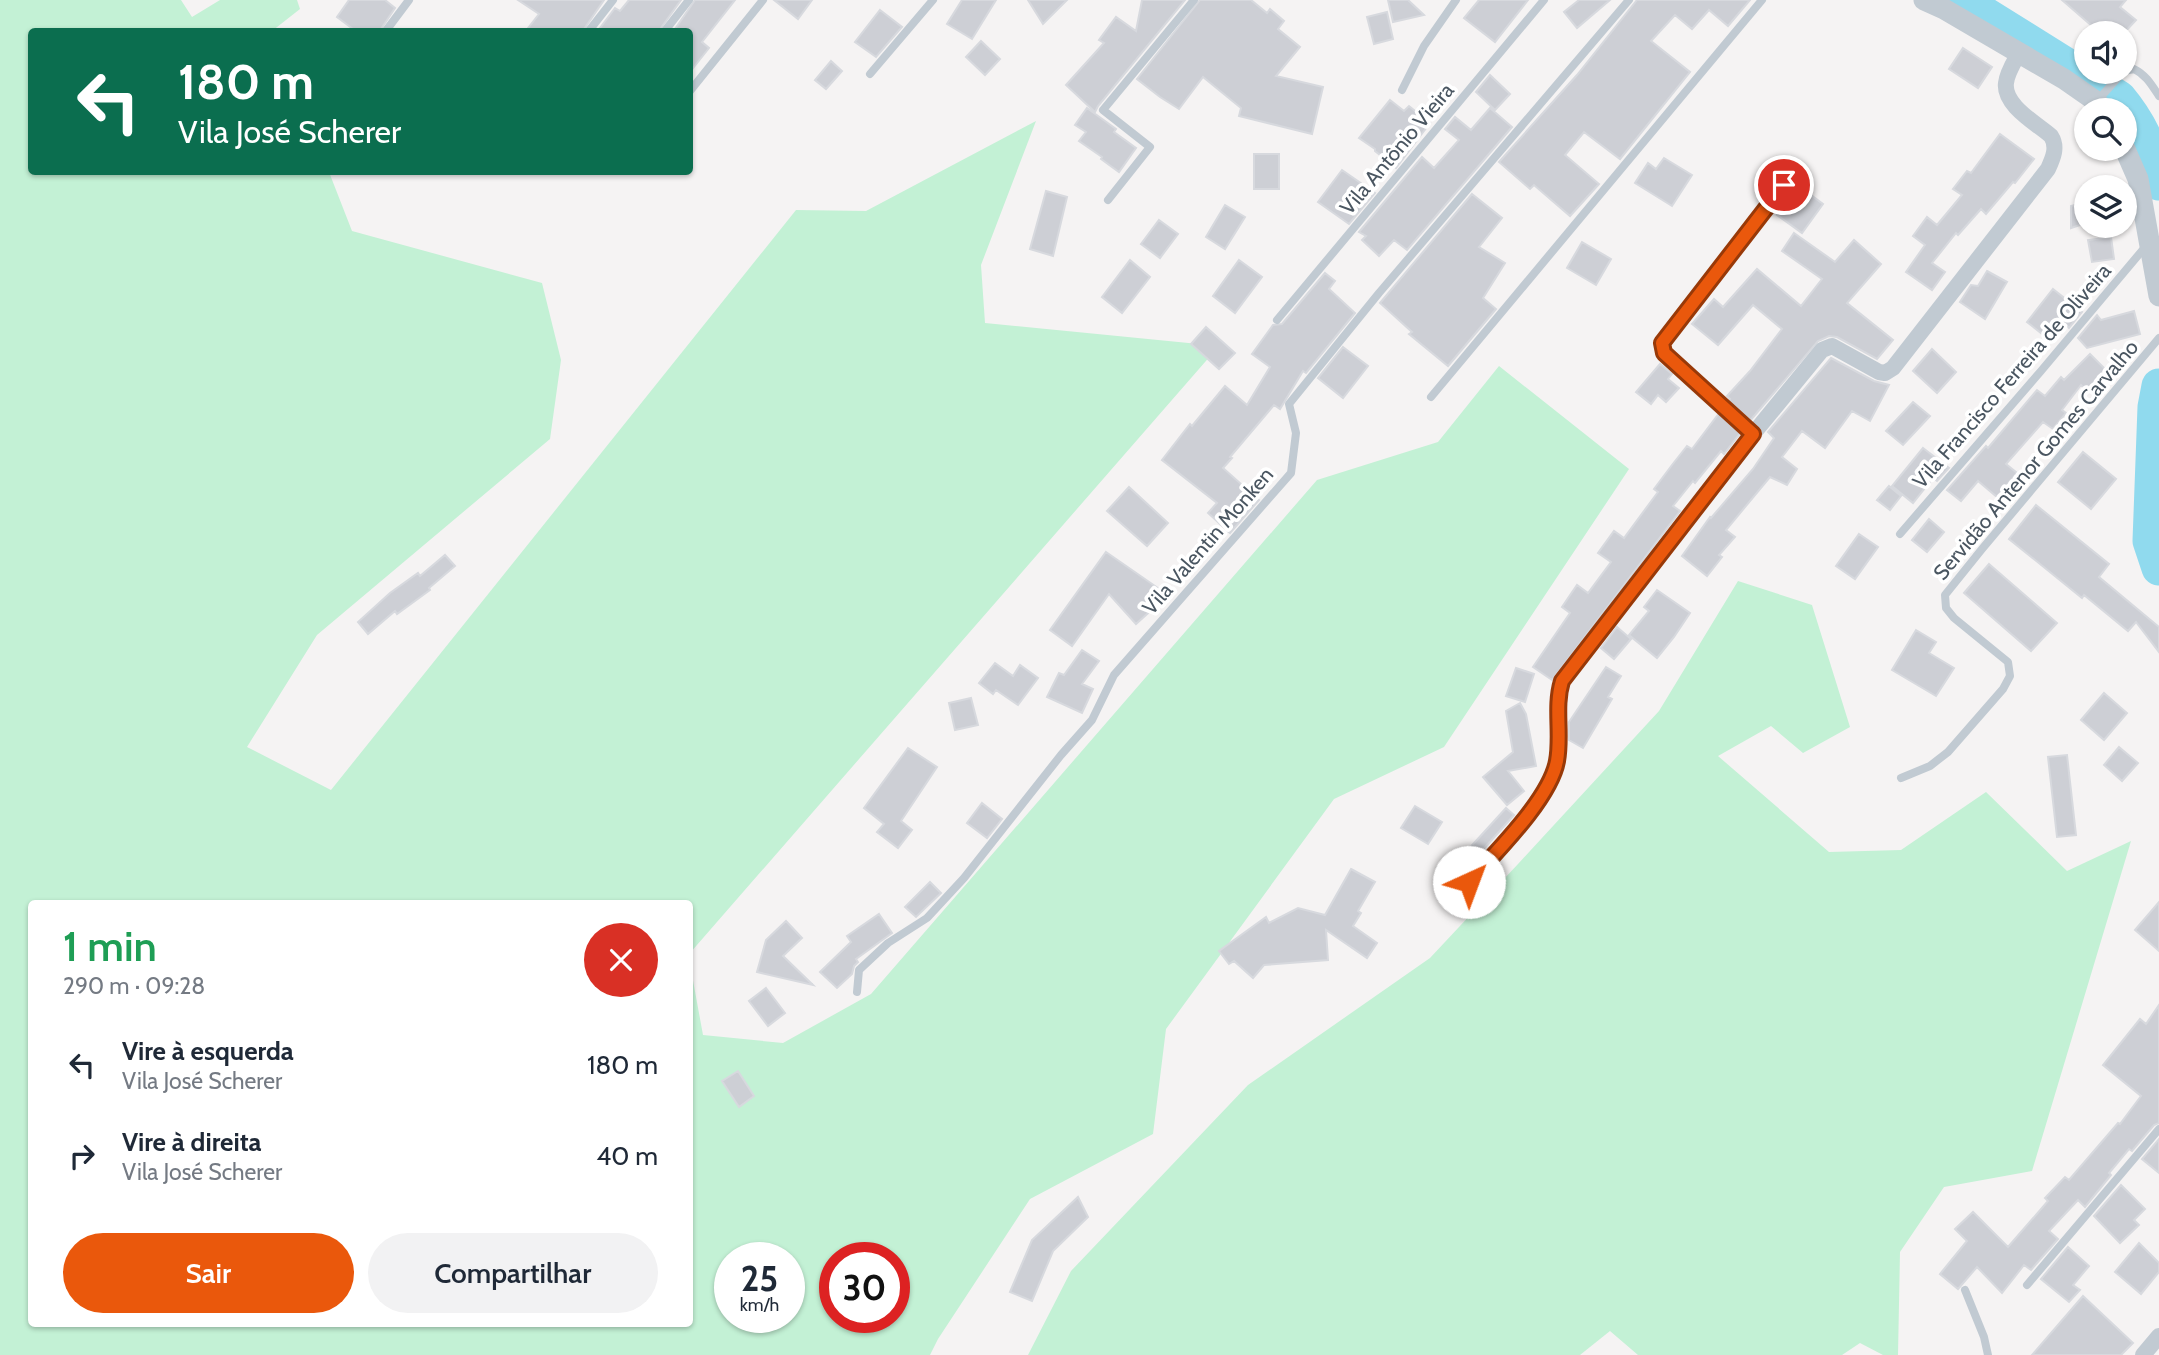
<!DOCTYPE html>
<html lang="pt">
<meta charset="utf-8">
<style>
:root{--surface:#fff;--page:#f2f2f3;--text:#1f2937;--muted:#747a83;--accent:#ea580c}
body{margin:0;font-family:Cabin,sans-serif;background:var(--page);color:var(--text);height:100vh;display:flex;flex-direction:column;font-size:26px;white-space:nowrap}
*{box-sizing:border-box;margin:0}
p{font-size:23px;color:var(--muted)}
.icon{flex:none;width:38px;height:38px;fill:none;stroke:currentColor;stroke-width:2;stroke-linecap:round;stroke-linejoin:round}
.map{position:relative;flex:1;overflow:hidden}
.drawer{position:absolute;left:28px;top:900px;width:665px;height:427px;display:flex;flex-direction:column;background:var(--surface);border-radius:7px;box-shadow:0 2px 5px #0004}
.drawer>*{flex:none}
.hud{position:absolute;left:28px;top:28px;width:665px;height:147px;border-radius:7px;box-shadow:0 2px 5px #0004;background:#0b6e4f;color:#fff;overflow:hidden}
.controls{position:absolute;left:2074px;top:21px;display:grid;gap:14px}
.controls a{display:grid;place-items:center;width:63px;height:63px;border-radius:50%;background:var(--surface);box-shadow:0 2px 5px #0004;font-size:35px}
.speed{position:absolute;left:714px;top:1242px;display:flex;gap:14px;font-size:35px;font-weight:700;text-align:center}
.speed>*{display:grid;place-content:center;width:91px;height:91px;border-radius:50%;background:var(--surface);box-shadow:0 2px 5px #0004;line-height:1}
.speed small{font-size:18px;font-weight:400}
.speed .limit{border:10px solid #d22;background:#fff;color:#111}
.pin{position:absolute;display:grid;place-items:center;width:60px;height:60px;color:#fff;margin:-30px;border:4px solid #fff;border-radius:50%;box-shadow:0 2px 7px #0007}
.me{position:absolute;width:77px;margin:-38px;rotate:43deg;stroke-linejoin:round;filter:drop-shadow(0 0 5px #0008)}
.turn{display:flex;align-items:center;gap:24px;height:147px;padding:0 35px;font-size:32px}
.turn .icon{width:91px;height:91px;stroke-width:2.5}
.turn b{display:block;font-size:49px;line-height:60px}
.round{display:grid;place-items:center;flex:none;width:74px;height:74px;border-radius:37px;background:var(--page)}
.summary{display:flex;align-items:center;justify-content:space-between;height:119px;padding:0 35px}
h1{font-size:42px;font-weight:600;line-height:52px;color:#1e9e55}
.cta{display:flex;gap:14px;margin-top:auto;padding:14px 35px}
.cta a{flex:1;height:80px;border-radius:42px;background:var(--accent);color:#fff;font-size:28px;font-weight:600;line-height:80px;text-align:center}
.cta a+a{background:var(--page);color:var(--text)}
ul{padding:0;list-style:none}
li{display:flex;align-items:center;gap:21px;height:91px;padding:0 35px}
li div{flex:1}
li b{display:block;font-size:26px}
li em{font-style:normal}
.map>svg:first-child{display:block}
.green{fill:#c3f1d5;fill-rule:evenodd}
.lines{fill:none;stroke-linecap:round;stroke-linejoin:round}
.river{stroke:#90daee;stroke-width:35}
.building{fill:#cdcfd5;stroke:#d7d9de;stroke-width:2}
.service{stroke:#c1cad2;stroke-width:8}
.minor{stroke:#c1cad2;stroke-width:16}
.tertiary{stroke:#c1cad2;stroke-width:21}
.route-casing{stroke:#983908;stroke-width:18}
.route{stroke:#ea580c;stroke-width:12}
.labels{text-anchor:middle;stroke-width:7;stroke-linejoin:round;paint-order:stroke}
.street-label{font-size:21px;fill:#4a5661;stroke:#fff}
</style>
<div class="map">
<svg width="2159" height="1355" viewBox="0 0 2159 1355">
<rect width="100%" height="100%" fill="#f5f3f3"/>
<path class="green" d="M0,0h181l11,17 28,-17h77l3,9 -28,22 -240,1v140h184l1,3 11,-3h101l23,59 190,52 19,77 -11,79 -233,196 -70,112 84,43 465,-580 70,1 170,-90 -55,144 4,58 234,23 -529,607v-50h-658v420h658v-359l13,71 80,8 88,-49 446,-514 121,-38 61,-76 130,103 -185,278 -110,52 -168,230 -13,105 -123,65 -92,140 -8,16h-930zM730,1258h59v60h-59zM835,1258h59v60h-59z
M1738,581l74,24 38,122 -47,26 -32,-27 -53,30 111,96 72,-2 85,-58 81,79 64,-30 -99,330 -88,16 -44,65 -2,103h-15l-23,-12 -18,12h-204l-28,-24 -30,24h-552l43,-84 177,-186 182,-127 88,-94 141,-153z"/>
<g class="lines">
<path class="river" d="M1962,0l157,98c21,25 34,53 40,85
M2159,386l-4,21 -5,134 9,27"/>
</g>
<path class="building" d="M349,0h36l10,8 -16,24h-22l-20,-15z
M518,0h86l-22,32h-57l14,-18z
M629,0h52l-23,32h-61l18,-24 5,3z
M695,0h40l-33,42 7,6 -19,24v-40h-17z
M774,0h38l-14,19z
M962,0h34l-24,39 -25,-15z
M1028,0h39l-24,24z
M1142,0h43l-87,106 -3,6 -29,-27 38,-42 -5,-3 17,-23 20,14z
M1200,0h51l16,13 3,-4 14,12 -6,8 22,18 -24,29 47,11 -11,47 -73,-18 2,-8 -38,-31 -24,32 -19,-12 -23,-18z
M1388,0h20l16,15 -31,7z
M1479,0h49l-33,42 -31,-24z
M1579,0h31l-33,28 -13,-16z
M1637,0h113l-22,26 -19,-16 -17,19 -17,-14 -24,26 39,31 -70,87 -36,-27 -19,23 34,29 -29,32 -36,-31 -4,4 -31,-27 78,-87z
M2062,0h64l-6,7 16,13 -12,13h-24z
M880,10l22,17 -26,30 -21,-15z
M1387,12l6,27 -19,5 -7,-27z
M981,41l19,18 -15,16 -19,-18z
M1963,48l29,19 -14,21 -29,-19z
M831,61l11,10 -16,18 -11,-9z
M1490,75l20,19 -15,16 -19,-18z
M1390,100l14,11 5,-5 21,17 -34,45 -21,-17v-2l-16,-11z
M1087,108l29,21 -2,3 22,16 -17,24 -18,-13 1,-2 -23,-16 7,-9 -11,-7z
M1490,108l22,19 -105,123 -13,-10 -15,16 -17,-16 4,-4 -7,-4 63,-75 12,11 25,-28 -14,-11 10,-12 16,13z
M2000,134l34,25 -19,24 -2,-1 -27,32 -5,-5 -23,26 -2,-2 -24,30 13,9 -13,18 -26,-18 19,-27 -12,-9 14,-19 10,8 25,-30 -9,-6 14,-18 4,2z
M1254,154h25v35h-25z
M1664,158l28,17 -20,31 -37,-23 13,-20 8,6z
M1342,170l33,23 -26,31 -31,-22z
M1799,186l24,18 -21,29 -25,-18z
M1046,191l21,6 -14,59 -23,-7z
M1472,194l30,24 -23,29 26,16 -22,35 13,11 -48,57 -39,-32 3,-2 -32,-29z
M2086,202v21l-15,5v-22z
M1225,205l20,12 -20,32 -19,-12z
M1159,220l19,14 -18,24 -19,-14z
M1794,233l41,29 19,-22 27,24 -34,39 46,37 -16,19 -40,-22 -8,-1 -11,5 -69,81 -21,-20 2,-3 -3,-3 23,-25 32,-42 -29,-24 -35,40 -26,-21 22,-25 9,8 34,-38 44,37 21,-27 -40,-28z
M2111,237l3,22 -22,3 -4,-22z
M1582,242l29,17 -15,26 -29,-17z
M1130,260l20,17 -28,36 -20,-16z
M1239,260l23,17 -27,36 -22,-17z
M1987,271l20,11 -22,37 -25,-17 11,-17 7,1z
M1325,273l10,8 -6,8 26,24 -49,60 -3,-2 -23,38 -6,-4 -44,52 2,1 -9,10 36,32 -29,33 -22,-20 9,-10 -55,-43 28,-36 2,2 33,-40 22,19 23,-38 -18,-13 21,-29 9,-1z
M2053,289l29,23 -13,16 -8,-10 -15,19 -19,-15z
M2134,311l6,23 -53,14 -9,-10 19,-23 4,5z
M1206,327l29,26 -16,16 -28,-25z
M1343,347l25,19 -25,32 -25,-20z
M1932,349l24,23 -19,21 -24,-22z
M2090,354l19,19 -17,17h-6l-5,-5 -19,25 4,3 -13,16 -10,-7 -37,42 11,9 -20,24 -19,-16 -17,20 -14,-11 39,-44 2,2 49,-58 8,6 16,-19 3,3z
M1831,358l43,23 15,4 -19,36 -18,-10 -27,37 -23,-17 -20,26 15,12 -10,16 -17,-8 -44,53 9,7 -16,18 3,2 -15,19 -25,-20 28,-39 1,1 42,-49 21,-31 -6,-6z
M1660,364l12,10 -4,5 11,9 -13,14 -8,-7 -7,9 -15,-12z
M1913,402l17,14 -27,29 -17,-14z
M1720,412l21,20 -17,22 -3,-3 -26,32 -2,-2 -20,25 7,5 -128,169 -19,-13 37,-54 -8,-6 15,-22 11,8 23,-31 -13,-9 16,-22 10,7 34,-46 -4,-3 18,-24 15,-19 5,3z
M1923,448l26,20 -12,13 -4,-3 -20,25 -21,-17z
M2083,452l33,27 -25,30 -33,-27z
M1889,486l12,10 -11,14 -13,-10z
M1129,487l39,36 -21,23 -40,-35z
M2036,505l73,59 -10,13 60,50v25l-23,-30 -8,9 -44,-36 -2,3 -73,-59z
M1929,519l15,13 -17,20 -15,-12z
M1859,534l19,13 -23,32 -19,-13z
M1106,552l62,43 -32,29 -27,-30 -37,52 -22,-16z
M445,555l10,11 -26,22 1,2 -33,24 -2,-3 -27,23 -10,-12 32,-29 28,-20 2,3z
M1989,564l68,59 -26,28 -67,-58z
M1657,590l33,23 -16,24 -17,21 -28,-23 20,-24 -5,-4z
M1617,627l14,12 -17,20 -13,-11z
M1916,630l20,12 -7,11 25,15 -18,28 -44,-26z
M1082,650l17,11 -17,23 11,5 -11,24 -35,-16 12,-24 5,2z
M995,663l18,13 7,-11 18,13 -20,27 -22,-15 -3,4 -14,-11z
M1606,667l15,9 -13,21 4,2 -29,49 -14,-8v-18z
M1516,668l18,6 -9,28 -19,-6z
M2104,693l23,20 -23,27 -23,-20z
M971,698l7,27 -23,5 -6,-27z
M1520,703l6,11 10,52 -28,5 16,20 -17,14 -24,-28 30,-25 -7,-41z
M2119,747l19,16 -16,18 -18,-16z
M908,748l29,19 -36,54 11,9 -14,18 -21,-16 7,-8 -20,-16z
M2067,755l9,80 -19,2 -9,-80z
M982,803l20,16 -15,19 -20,-15z
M1415,806l27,16 -14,22 -27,-16z
M1506,808l8,7 -51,57 -8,-8z
M1351,869l24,13 -17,29 3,2 -8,13 24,17 -10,15 -41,-28 2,30 -64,5 -11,13 -19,-17 -5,3 -10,-13 47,-34 3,6 29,-15 27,7z
M930,882l11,11 -25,24 -11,-10z
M2159,902v49l-24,-21z
M879,914l13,19 -36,26 2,3 -4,4 -2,8 -15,14 -17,-16 31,-30 -4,-6z
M786,921l16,17 -19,18 30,29 -56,-13 9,-32z
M766,988l19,25 -17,13 -19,-25z
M2159,1005v118l-5,2 -22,26 -3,-2 -20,24 2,2 -26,32 -7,-7 -29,31 9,8 -27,31 -7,-5 -22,28 -25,-26 -19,22 -18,-15 27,-33 -12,-12 18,-17 35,35 40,-46 -3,-3 20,-21 4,3 49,-57 2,1 21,-28 -38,-31 37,-46 6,5z
M738,1071l16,25 -15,11 -17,-26z
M2159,1139v34l-17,-14z
M2121,1185l24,24 -11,11 5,5 -19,18 -26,-27z
M1078,1197l10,20 -35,34 -21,50 -22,-9 22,-52z
M2139,1243l20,20v9l-18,22 -26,-22z
M2068,1247l21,19 -16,19 7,5 -11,12 -28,-23z
M2083,1296l50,47 -12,12h-89z"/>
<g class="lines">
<path class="service" d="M385,32l24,-32
M588,32l25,-32
M664,32l25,-32
M2124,71l10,-2c12,6 17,15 25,27
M870,74l63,-74
M1402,90l22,-44 32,-46
M690,91l73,-91
M2097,101l26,-29
M1108,200l42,-53 -47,-37 91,-110
M1277,320l267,-320
M1431,397l331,-397
M1753,434l-89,-81 -2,-10 123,-158
M1900,534l141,-163 105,-125
M1901,778l29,-12 18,-14 55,-63 7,-13 -2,-14 -54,-44 -8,-10 -1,-13 37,-46 177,-211
M857,992l2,-22 29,-27 39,-25 37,-40 97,-123 31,-35 22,-45 177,-202 5,-40 -7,-29 90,-111 250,-293
M2027,1285l132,-156
M1965,1290l19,47 4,18"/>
<path class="minor" d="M1469,882c25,-28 81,-85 88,-121 5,-27 -3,-54 5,-80l191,-247 69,-84 10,-4 47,26 6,1 8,-5 155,-199c5,-11 10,-22 3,-33 -15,-13 -48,-31 -45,-53 1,-10 8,-21 13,-30
M2143,1355l16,-19"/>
<path class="tertiary" d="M1924,0l20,9 120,70 33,23 6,8
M2124,147l14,32 21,117"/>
</g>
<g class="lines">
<g class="route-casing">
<path id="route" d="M1469,882c26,-29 81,-83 88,-121 5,-27 -3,-54 5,-80l191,-247 -89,-81 -2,-10 122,-158"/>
</g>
<use href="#route" class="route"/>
</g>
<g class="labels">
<g class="street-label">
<text transform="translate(1397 149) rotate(-50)" y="7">Vila Antônio Vieira</text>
<text transform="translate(2012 376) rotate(-49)" y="7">Vila Francisco Ferreira de Oliveira</text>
<text transform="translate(2036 460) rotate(-50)" y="7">Servidão Antenor Gomes Carvalho</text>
<text transform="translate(1208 541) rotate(-49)" y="7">Vila Valentin Monken</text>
</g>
</g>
</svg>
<div class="controls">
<a><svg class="icon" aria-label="sound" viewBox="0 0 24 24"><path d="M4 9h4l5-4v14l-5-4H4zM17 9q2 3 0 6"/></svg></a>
<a><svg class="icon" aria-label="search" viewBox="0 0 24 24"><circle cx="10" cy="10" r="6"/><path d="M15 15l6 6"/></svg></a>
<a><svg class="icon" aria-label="layers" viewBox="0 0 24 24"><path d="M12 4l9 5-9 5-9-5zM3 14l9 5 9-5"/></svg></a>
</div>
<div class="speed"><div>25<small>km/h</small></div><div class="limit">30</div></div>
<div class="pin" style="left:1784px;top:185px;background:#d93025"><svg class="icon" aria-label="arrive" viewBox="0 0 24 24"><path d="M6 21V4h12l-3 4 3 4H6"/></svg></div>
<svg class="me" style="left:1469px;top:882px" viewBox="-20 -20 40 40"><circle r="19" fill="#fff"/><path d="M0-13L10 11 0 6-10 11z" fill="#ea580c"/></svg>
<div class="hud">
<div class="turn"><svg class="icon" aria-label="left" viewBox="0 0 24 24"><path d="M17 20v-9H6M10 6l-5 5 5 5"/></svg><div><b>180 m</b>Vila José Scherer</div></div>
</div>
<section class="drawer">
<div class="summary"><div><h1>1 min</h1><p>290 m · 09:28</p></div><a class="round" style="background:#d93025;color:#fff"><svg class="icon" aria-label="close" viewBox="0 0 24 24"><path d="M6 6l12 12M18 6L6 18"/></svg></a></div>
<ul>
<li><svg class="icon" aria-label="left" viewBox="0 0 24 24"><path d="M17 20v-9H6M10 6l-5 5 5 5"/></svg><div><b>Vire à esquerda</b><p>Vila José Scherer</p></div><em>180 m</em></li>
<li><svg class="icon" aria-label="right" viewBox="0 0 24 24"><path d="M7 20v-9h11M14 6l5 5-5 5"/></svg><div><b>Vire à direita</b><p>Vila José Scherer</p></div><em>40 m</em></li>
</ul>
<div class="cta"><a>Sair</a><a>Compartilhar</a></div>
</section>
</div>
